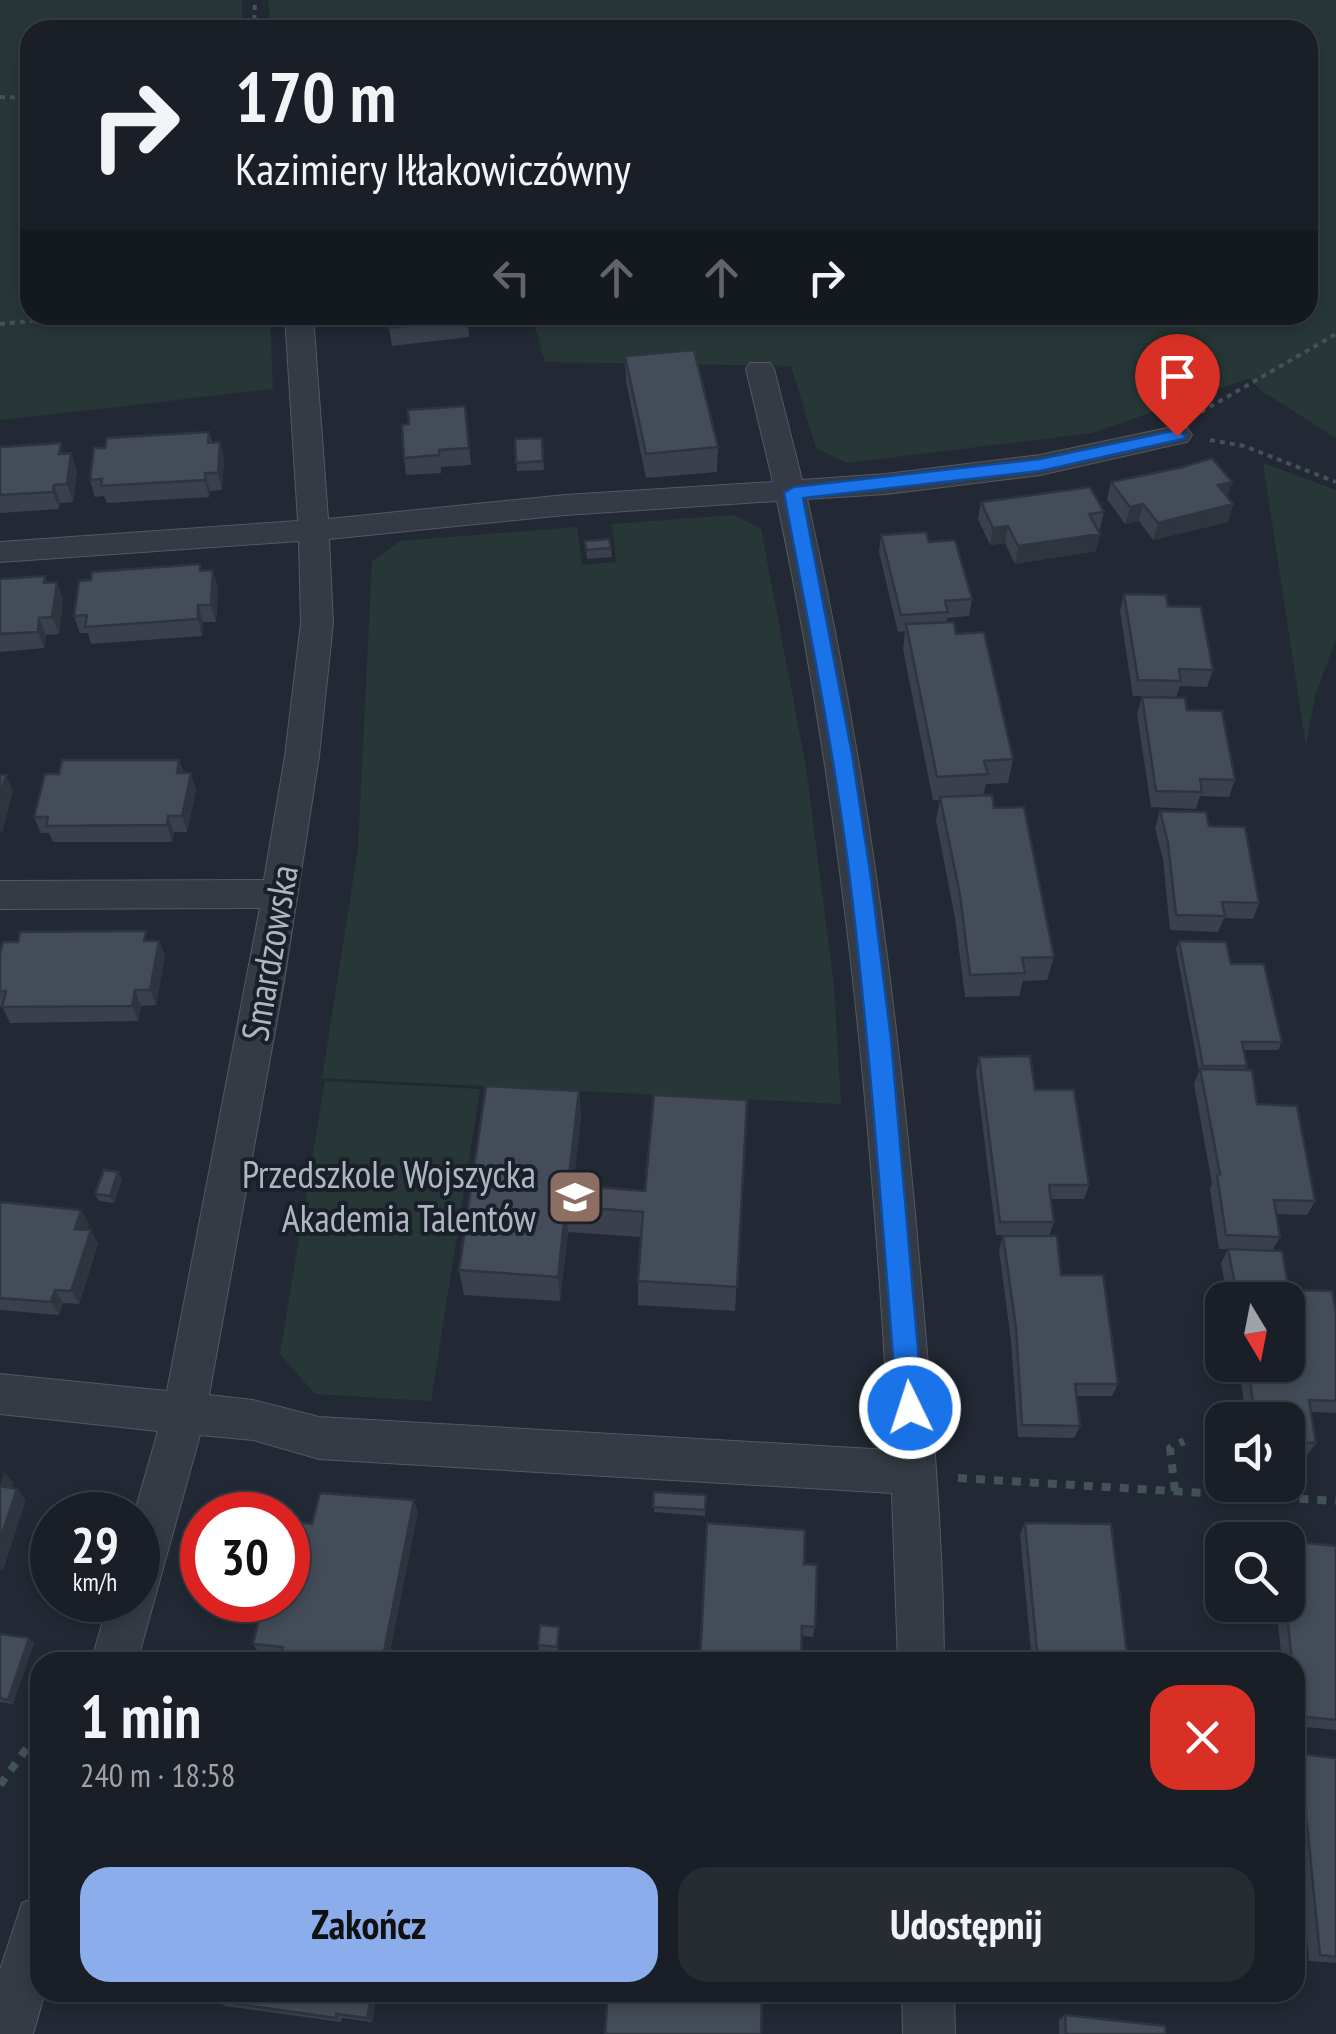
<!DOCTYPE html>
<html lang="pl">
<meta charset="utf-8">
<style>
:root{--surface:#1a1f27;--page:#272c33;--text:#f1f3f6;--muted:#9fa2a7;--line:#383d44;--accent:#8badeb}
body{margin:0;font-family:"PT Sans Narrow",sans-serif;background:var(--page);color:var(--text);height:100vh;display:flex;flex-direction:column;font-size:38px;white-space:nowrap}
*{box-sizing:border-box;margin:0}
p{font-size:32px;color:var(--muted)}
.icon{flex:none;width:55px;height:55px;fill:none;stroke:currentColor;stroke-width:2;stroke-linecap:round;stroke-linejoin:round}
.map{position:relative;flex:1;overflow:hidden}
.drawer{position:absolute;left:30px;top:1652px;width:1275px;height:350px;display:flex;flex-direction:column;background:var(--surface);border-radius:30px;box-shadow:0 5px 15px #0003,0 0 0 2px var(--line)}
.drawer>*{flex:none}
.banner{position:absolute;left:20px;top:20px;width:1298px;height:305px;border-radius:30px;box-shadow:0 5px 15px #0003,0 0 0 2px var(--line);background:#1a1f27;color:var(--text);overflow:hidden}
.needle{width:65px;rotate:170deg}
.fabs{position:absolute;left:1205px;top:1282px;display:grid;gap:20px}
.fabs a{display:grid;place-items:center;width:100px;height:100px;border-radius:20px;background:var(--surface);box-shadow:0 5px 15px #0003,0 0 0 2px var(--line);font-size:50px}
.speed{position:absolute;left:30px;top:1492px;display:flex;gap:20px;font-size:50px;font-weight:700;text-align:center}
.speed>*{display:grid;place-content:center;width:130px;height:130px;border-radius:50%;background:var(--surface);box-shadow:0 5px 15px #0003,0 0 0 2px var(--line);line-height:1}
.speed small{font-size:25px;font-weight:400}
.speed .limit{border:15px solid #d22;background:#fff;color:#111}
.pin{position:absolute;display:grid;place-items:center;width:85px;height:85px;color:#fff;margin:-102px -42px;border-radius:50% 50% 50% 0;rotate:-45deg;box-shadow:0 0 10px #0007}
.pin .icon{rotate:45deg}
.me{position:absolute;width:110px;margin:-55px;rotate:356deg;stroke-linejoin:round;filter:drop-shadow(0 0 8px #0008)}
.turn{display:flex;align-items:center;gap:35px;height:210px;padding:0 50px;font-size:45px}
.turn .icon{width:130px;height:130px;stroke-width:2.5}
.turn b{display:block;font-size:70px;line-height:85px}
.lanes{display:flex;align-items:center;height:95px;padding:0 50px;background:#0003;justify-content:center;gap:50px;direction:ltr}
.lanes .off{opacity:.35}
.round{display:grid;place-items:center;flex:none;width:105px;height:105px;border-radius:30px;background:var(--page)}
.summary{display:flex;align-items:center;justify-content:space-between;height:170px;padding:0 50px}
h1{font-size:60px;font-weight:700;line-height:75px}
.cta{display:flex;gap:20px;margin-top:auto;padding:20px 50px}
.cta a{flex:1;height:115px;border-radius:30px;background:var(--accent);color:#111;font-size:40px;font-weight:700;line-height:115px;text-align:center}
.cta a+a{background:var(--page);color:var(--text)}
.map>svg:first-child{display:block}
.green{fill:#273737}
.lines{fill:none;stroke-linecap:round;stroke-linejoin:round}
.street-casing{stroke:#525963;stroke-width:2}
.path-far1{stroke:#435255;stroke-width:4;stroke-dasharray:5 5;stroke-linecap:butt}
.path{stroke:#435255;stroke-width:8;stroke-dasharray:9 9;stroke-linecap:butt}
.street{fill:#353b45;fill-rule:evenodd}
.wall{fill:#3a414c}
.shaded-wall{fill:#2f353e}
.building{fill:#434c58;stroke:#2f353e;stroke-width:2.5}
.route{fill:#1a73e8;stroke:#114b97;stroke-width:2.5}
.labels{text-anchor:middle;stroke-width:8;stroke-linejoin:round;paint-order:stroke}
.street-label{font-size:38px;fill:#afb6c2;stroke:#1a2029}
.poi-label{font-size:38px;fill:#afb6c2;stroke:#1a2029;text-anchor:end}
</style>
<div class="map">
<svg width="1336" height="2034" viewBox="0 0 1336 2034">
<rect width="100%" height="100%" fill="#222934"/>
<path class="green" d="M0,0h242v30h-212v285h240l3,74 -273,31z
M268,0h1068v438l-76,-48 -10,-12 -158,55 -245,30 -31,-15 -25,-82 -246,-4 -13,-47h776v-285h-1037z
M1263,463l73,27v149l-21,57 -9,50z
M734,515l27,14 45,238 28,219 7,118 -519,-26 36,-229 14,-288 28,-20 177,-14 5,38 34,-3 -4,-38z
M325,1081l155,8 -49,312 -116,-7 -35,-40z"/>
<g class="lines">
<g class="street-casing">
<path id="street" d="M285,315h28l15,204 237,-24 208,-13 -27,-113 4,-6h20l4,6 28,111 84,-6 154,-19 137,-29 10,2 5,7 -5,7 -10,2 -137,31 -154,19 -79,5c58,254 91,512 113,771 11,131 23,261 24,392h-46l-6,-169 -573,-34 -66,-19 -53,-5 -63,227h-46l18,-62h29v-85h-4l24,-84 -158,-17v-40l167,17 93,-483 -260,1v-28l264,-1 21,-124 16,-133 -2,-82 -299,21v-20l298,-21zM777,501c67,312 96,631 113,949l-571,-33 -66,-17 -44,-5 75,-414 35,-225 14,-133 -4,-84 236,-24z
M40,1896v96h5l-12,42h-33v-64l22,-67z
M902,1992h52l1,42h-52z"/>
</g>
<path class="path-far1" d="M254,30l1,-30
M0,97l30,1
M0,324l92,-9
M1201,412l135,-78
M1210,440l34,6 92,36"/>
<path class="path" d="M958,1478l378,23
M1175,1491l-5,-43 14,-7
M0,1785l40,-55"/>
<use href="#street" class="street"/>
</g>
<path class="wall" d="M387,315h80l2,22 -77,9z
M625,356l93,91 -1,25 -71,6 -20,-97z
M465,406l6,59 -30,2v6l-35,2 -2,-17 5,-34z
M209,432l3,10h8l4,17 -2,31 -12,1 -1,6 -102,6 -3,-7 -9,1 -5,-17 15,-32z
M542,438l2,32 -27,1 -2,-32z
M0,447l71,6 6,18 -4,31 -13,1 -1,6 -59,4z
M1111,482h121l-5,14 6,8 -5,18 -75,18 -14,-19 -14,3 -18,-25z
M981,502l123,10 -4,17 -3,1 -1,21 -81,13 -10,-21 -15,2 -12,-26z
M881,535l48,7 43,57 -3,17 -22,2 -1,5 10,11 57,125 -5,24 -22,1 -3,11 11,13 60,149 -7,23 -24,1 -4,15 -54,1 -10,-79 -19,-98 4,-20h-7l-30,-151 2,-18 -7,1 -19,-80z
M585,541l26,7 1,9 -25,2z
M202,571l16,16 -2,35h-13l-1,14 -111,8 -3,-11h-8l-6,-17z
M45,576l2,7 16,16 -4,35 -13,1 -2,13 -44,4v-73z
M1124,594l44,12 45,64 -6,17 -27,-1 -4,11 -43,-1 -13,-85z
M1142,697l45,13 48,70 -6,17 -29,-1 -4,13 -45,-2 -14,-93z
M179,760l5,13 12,17 -9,42h-13l-2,10h-119l-4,-9h-8l-7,-16 25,-43z
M1160,811l49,15 50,77 -6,16 -29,-1 -6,14 -48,-2 -7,-71 -8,-31z
M150,941h9l6,15 -9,49 -15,1 -3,15 -128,2 -8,-17 -2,1v-53z
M1179,941l52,23 51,78 -4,8h-34l3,16 -1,4 11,34 58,97 -8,14 -31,-1 4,23 -8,14 -53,-2 -9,-60 2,-5 -18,-100 5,-13 -23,-122z
M979,1057l56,33 54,95 -5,14h-33l3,23 -5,14 -53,-1 -20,-163z
M579,1091l2,26 -8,69 72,5 102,-91 -12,211 -97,-6v-24l3,-44 -73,-5 -8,69 -96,-6 -5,-25z
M118,1172l4,7 -8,24 -15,-2 -4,-7z
M0,1202l81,8 8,14 -2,6 11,14 -19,60 -16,-1 -4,12 -59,-5z
M1003,1236l58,39 57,109 -6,12h-36l4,30 -6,12 -56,-1 -7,-96 -12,-91z
M1228,1249l61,41 47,22v101l-25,-1 5,31 -9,12 -19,-1v-34h-42l-7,-55h49v-65h-60l-7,-37z
M654,1492l52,3 -1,21 -51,-4z
M418,1511l-30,151h-108l1,-6 -21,-2 -7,-10 45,-60 4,-18 -14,-2v-43l24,3z
M1025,1523l103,139h-96l-12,-128z
M1336,1546v184l-41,-4v-64h-13l-6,-57h12z
M804,1564l11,63 -2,10 -11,-1z
M559,1627l-1,25 -19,-2 -1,-5z
M0,1634l34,9 -21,61 -13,-2z
M1300,1754l36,4v205l-27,-2 -14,-152v-51z
M377,1992l-5,30 -30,-4 -1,4 -116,-16 -8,-5z
M1065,2015l101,19h-107v-14z"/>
<path class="shaded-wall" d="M220,442l4,17 -2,31 -4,-17z
M71,453l6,18 -4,31 -6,-18z
M205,473l5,18 -1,6 -4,-17z
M1232,482l-6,17 -8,-14z
M54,485l6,18 -1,6 -6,-17z
M1143,504l-4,17 -14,3 5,-17z
M1233,504l-5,18 -75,18 5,-17z
M1008,526l-3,17 -15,2 3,-17z
M1100,534l-4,17 -81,13 3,-18z
M213,570l5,17 -2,35 -5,-17z
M57,582l6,17 -4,35 -7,-17z
M198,605l5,17 -1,14 -4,-17z
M39,618l7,17 -2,13 -6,-16z
M179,760l6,16 -8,-3z
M191,773l5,17 -9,42 -5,-16z
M6,775l7,16 -11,43 -2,-4v-34z
M168,816l6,16 -2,10 -5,-17z
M159,941l6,15 -9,49 -6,-15z
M135,990l6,16 -3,15 -6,-15z
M579,1091l2,26 -10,94 -3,-26z
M118,1172l4,7 -8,24 -4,-7z
M566,1206l2,26 -8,69 -2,-24z
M81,1210l8,14 -7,19 -7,-14z
M91,1230l7,14 -19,60 -8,-13z
M55,1290l8,13 -4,12 -8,-13z
M4,1472l10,11 -6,15 -8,-11z
M17,1489l9,11 -23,71 -3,-3v-28z
M414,1500l4,11 -30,151h-6z
M29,1638l5,5 -21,61 -5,-4z
M372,1992h5l-5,30 -5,-4z"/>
<path class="building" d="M387,315h80l1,5 -79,8z
M694,350l24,97 -72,7 -21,-98z
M465,406l4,42 -30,2v5l-35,3 -2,-33 7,-1 -1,-14z
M209,432l-1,11 12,-1 -2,31h-13v7l-104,6 1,-7 -12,1 4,-32h11l2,-10z
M542,438l1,23 -27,2 -1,-24z
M61,443l-2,11 12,-1 -4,31 -13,1 -1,7 -53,3v-48z
M1212,458l20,24 -14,3 15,19 -75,19 -15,-19 -13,3 -19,-25 72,-15z
M1090,487l14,25 -15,2 11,20 -82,12 -10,-20 -15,2 -12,-26z
M926,532l3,10 26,-2 17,59 -27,2 3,11 -47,3 -20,-80z
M609,539l2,9 -25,2 -1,-9z
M200,564v7l13,-1 -2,35h-13v14l-113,8 2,-12 -13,1 5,-35 12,-1 1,-8z
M45,576l-1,7 13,-1 -5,35 -13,1 -1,14 -38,2v-55z
M1124,594l42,1 2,11 33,1 12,63 -34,-1 2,12 -43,-1z
M954,622l2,12 28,-2 29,127 -29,2 4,13 -51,3 -31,-153z
M1142,697l43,1 2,12 35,1 13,69 -35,-1 2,13 -46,-1z
M62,760h117l-2,13h14l-9,43h-14l-1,9 -121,1 2,-9h-14l11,-43h14z
M0,775h6l-6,21z
M992,795l2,13 30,-1 30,150 -32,1 3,15 -55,2 -10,-80 -20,-98z
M1160,811l46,1 3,14 36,1 14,76 -37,-1 3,14 -49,-1 -8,-72z
M146,931l-2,10h15l-9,49h-15l-3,16 -130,1 4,-16h-6v-37l3,-12h15l2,-10z
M1179,941l47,1 5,22h33l18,78h-40l5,24h-44z
M1030,1056l5,34h39l15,95h-40l5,37h-54l-21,-165z
M1200,1069l52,1 5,34 40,2 18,95 -41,-1 6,37 -54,-2 -9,-60 3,-1z
M486,1086l93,5 -11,94 77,6 9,-96 93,5 -10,187 -99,-6 5,-69 -77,-6 -8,71 -99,-7z
M104,1170l14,2 -8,24 -15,-2z
M0,1202l81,8 -6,19 16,1 -20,61 -16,-1 -4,12 -51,-4z
M1003,1236h54l4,39h42l15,109h-43l5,42 -58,-1 -6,-97z
M1228,1249l54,2 7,39 43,1 4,21v89l-27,-1 7,43 -28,-1v-22h-33l-7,-55h40v-65h-50z
M0,1486l17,3 -17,51z
M654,1492l52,3 -1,15 -52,-3z
M320,1493l94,7 -32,162h-102l3,-15 -30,-3 11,-44h24v-17l10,1 6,-28 -16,-2v-33l24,3z
M707,1523l98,7 -1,34 13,1 -2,62 -13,-1 -1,36h-101z
M1025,1523l86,1 17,138h-90z
M1288,1541l48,5v174l-39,-4 -2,-23v-31h-3l-6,-57z
M540,1625l19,2 -2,20 -19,-2z
M0,1634l29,4 -21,62 -8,-2z
M1300,1754l36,4v199l-16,-2z
M219,1992h153l-5,26 -31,-4v4l-119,-17z
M608,1992h154l-1,42h-156z
M1065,2015l100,11 1,8h-100z"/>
<path class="route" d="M1177,430l9,6 -3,3 -143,32 -237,27 49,256 19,124 20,161 32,369 -3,8 -10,4 -9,-4 -4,-8c-14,-176 -26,-352 -47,-528 -16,-130 -42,-258 -66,-387l9,-6 247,-28z"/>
<defs>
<g id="school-square" transform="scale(2.875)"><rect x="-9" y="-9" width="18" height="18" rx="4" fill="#8d6e63" stroke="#1a2029"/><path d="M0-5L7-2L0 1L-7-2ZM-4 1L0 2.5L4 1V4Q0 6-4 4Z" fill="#fff"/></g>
</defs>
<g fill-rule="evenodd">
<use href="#school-square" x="575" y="1197"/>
</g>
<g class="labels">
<g class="street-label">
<text transform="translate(270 953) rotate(-80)" y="13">Smardzowska</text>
</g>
<g class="poi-label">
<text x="536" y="1188">Przedszkole Wojszycka<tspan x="536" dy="44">Akademia Talentów</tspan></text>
</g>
</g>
</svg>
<div class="fabs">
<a><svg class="needle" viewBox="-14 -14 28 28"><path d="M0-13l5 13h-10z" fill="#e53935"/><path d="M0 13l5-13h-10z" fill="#9fa2a7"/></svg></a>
<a><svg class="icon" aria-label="sound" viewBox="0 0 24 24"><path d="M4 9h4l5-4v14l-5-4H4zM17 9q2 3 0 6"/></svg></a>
<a><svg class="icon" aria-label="search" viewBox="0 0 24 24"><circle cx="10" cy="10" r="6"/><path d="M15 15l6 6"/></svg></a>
</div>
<div class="speed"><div>29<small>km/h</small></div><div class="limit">30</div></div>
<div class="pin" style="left:1177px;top:436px;background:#d93025"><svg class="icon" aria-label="arrive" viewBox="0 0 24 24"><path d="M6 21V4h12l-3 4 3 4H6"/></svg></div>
<svg class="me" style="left:910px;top:1408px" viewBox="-20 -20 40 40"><circle r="17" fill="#1a73e8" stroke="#fff" stroke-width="3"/><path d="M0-11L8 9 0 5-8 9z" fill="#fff"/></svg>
<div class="banner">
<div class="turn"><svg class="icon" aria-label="right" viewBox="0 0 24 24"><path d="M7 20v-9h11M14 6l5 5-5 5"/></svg><div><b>170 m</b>Kazimiery Iłłakowiczówny</div></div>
<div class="lanes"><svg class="icon off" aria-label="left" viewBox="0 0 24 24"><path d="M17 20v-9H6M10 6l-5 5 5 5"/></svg><svg class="icon off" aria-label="ahead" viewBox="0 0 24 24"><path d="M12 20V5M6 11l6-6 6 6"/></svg><svg class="icon off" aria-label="ahead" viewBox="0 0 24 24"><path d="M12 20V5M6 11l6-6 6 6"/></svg><svg class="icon" aria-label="right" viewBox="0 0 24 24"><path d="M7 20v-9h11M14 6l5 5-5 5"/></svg></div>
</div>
<section class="drawer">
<div class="summary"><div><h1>1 min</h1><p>240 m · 18:58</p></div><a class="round" style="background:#d93025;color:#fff"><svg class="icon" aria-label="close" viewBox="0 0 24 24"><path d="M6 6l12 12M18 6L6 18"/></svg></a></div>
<div class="cta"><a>Zakończ</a><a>Udostępnij</a></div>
</section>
</div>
